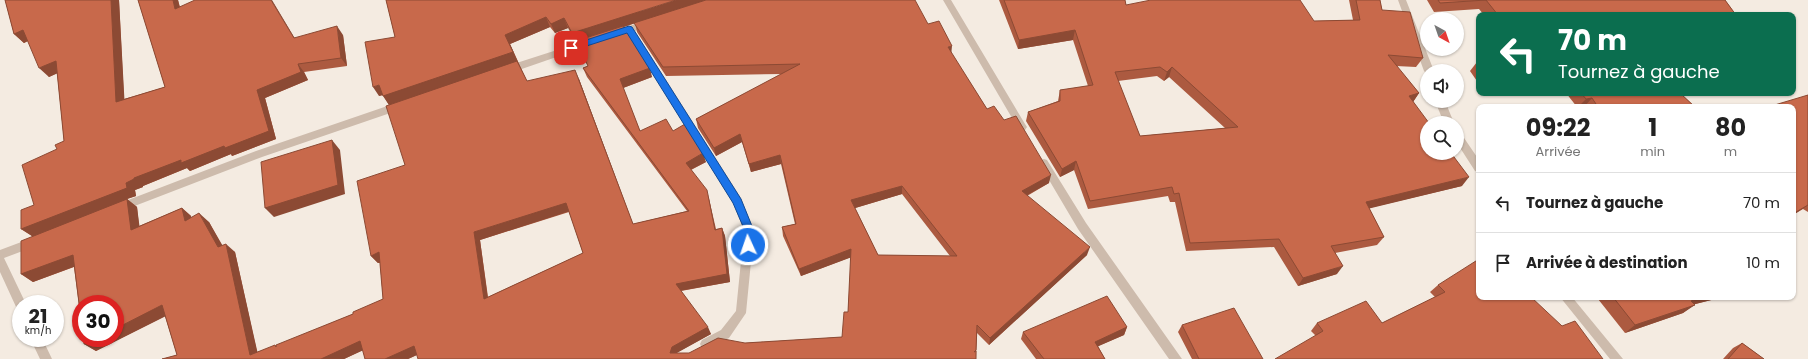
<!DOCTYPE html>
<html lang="fr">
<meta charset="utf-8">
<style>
:root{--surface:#fff;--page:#f2f2f2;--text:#222;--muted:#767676;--line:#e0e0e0}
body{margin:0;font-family:Poppins,sans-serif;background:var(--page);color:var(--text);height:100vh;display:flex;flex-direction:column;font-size:15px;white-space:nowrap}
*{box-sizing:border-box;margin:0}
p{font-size:13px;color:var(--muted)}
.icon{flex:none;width:22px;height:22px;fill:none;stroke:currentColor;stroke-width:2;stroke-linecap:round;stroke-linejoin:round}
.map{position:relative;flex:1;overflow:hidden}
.sheet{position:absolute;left:1476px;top:104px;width:320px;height:196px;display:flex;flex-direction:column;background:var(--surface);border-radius:8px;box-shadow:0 1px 3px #0004}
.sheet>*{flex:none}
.hud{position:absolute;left:1476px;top:12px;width:320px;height:84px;border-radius:8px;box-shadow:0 1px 3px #0004;background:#0b6e4f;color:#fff;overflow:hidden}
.needle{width:26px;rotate:140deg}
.buttons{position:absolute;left:1420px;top:12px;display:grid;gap:8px}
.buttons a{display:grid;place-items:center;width:44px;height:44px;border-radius:50%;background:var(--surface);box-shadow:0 1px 3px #0004;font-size:20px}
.speed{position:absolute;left:12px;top:295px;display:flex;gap:8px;font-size:20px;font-weight:700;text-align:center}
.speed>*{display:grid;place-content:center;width:52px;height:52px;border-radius:50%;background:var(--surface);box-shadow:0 1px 3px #0004;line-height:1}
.speed small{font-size:10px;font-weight:400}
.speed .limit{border:6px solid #d22;background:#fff;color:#111}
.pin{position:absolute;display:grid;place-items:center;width:34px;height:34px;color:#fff;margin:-17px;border-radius:8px;box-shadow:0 2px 6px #0006}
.me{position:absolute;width:44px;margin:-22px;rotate:357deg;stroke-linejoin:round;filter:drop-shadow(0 0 3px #0008)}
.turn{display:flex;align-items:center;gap:14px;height:84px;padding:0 16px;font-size:18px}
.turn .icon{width:52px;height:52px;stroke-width:2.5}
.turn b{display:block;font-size:28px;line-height:34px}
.eta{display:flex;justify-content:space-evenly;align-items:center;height:68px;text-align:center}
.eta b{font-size:24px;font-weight:700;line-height:28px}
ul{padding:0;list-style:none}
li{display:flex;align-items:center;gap:12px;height:60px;padding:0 16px;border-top:1px solid var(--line)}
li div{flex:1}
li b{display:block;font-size:15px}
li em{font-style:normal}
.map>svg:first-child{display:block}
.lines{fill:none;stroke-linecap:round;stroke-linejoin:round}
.minor{fill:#cdbbac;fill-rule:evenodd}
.wall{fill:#ac5a40;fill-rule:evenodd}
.shaded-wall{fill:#8c4a34}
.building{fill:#c8694b;stroke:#8c4a34;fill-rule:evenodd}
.route{fill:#1a73e8;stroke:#114b97}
</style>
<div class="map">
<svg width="1808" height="359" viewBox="0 0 1808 359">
<rect width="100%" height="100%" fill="#f4ebe1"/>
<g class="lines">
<path class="minor" d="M943,0h8l74,124 2,3 -2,3h-6z
M1398,0h8l28,71h-7v3l-3,-3z
M648,20l3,1 1,2 -1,2 -16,6 106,167 13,33 -8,82 -17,25 -23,11 -4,-1 -2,-4 2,-4 19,-10 15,-19 8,-80 -11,-28 -106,-170 -14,4 -4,-3 1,-2z
M591,39l5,3 -2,2 -87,30 -5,-4 2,-3z
M1435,101h10l9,22h-10z
M399,102l5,4 -2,3 -140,48 -143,55 -4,-1 -1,-3 1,-3 141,-54z
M1457,131l3,1 19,28v12l-4,-1 -18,-28z
M1044,159l3,1 39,63 96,136h-13l-91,-130 -39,-66 2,-3z
M32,238l4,2 1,3 -1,3 -32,12 22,46h-5v7l-4,-2 -17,-37v-22z
M1560,297h12l51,62h-13z
M30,338h12l10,21h-12z"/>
</g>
<path class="wall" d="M5,0h114l5,99 41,-12 -27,-87h40l2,7 115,31 48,-3 4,31 -43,6 4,8 -43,18 11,41 -44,17 -1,-2 -41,17 -3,-3 -44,18v1l-8,3 1,6 -9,3 10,8 2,19 43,-18 9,8v2l18,4 13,24 13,6 22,100 19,-6 77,-32 30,-15 -3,-36h-2l-7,-7 34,-91 -16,-60 -6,-10 -4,1 16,-59 -9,-37 542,24 23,29 36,56 17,11 45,63 -22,13 60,59 -98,90 -12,-12 -1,26 -559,-4 -9,4h-43l-2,-9 -19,9h-182l15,-4 -12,-39 -69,35 -12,-7 -10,-77 -41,15 -12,-8 11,-38 -11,-7 13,-24 23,-56 7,-8 -7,-68 -8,4 -21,-36 -4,2 -10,-9zM635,23l2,9 29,44 116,-2 -86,45 2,9 18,28 26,-14 9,30 30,-8 14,60 -13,3 1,9 18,40 50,-19 -3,55 -6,25 -97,6 -56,10h-13l35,-19 -30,-43 49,-9 -5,-46 -3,-8 -6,1 -7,-30 -18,-29 15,-8 -33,-31h-33l-17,-43 29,-11 -28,-50zM550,27l5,6 13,-5 8,14 12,24 -5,2 4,9 100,134 -54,13 -54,-145 -52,2 -17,-37zM902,194l48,62 -72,-1 -23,-47zM569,212l14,41 -95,44 -8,-57z
M999,0h126l1,5 188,16 39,-1 -4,-20h31l2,10 41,48 -7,9 -20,-1 23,27 -6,9 49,84 -93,22 15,29 -7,8 -42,8 2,21 -39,12 -24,-39 -88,4 -11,-49h-5l-2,-6 -80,13 -14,-39 -14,7 -34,-56 2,-9 30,-11 2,-11 28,-4 -15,-46 -55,9zM1157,76l7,5 5,-4 56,51 -85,8 -22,-55z
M1427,0h298l11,15h-252l-5,-6 -45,3z
M1477,62h2v22l-9,-13z
M1566,93h114l15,14h-118z
M1808,95v117l-5,-3 -10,6v-108z
M1438,285l124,41 41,33 -288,-24 -4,-4 6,-8h65l53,-26 -5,-5z
M1600,297h123l-28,7 -12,9 -58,20 -27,-34z
M1182,325l81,34h-71l-14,-27z
M1127,327l-3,8 -26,11 7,13h-69l-15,-20 2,-7z
M1742,343l22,16h-41l10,-11z"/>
<path class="shaded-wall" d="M111,0h8l6,110 -9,-8z
M173,0h5l4,18 -7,-9z
M271,0h1l28,47 -6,-9z
M676,0h32l-132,42 -4,-9z
M546,17l4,10 -40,17 8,18 -129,43 -6,-9 122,-61z
M564,18l4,10 -13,5 -4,-9z
M337,26l6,9 4,31 -6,-8z
M23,30l10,8 -9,5 -10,-9z
M1075,30l-2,10 -55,9 1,-9z
M952,46l-1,10 -3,-9z
M56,61l9,9 -16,7 -10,-9z
M298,64l6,8 4,8 -43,18 11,41 -44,17 -1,-2 -41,17 -3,-3 -44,18v1l-8,3 1,6 -9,3 10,8 4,31 -109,-2 -11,-7 105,-46 131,-93z
M1172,67l-3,10 -5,4 3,-9z
M650,68l2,9 -29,11 -3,-9z
M575,70l4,9 57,153 -3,-8z
M379,85l7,9 -7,2 -6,-9z
M1419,93l-6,9 -4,-6z
M1592,98l-8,9h-6l8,-8z
M740,134l2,8 -26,14 -2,-8z
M332,140l8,10 5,44 -71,23 -9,-9z
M703,153l3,9 -18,9 -2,-8z
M780,155l1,9 -30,8 -2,-8z
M1076,161l-2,9 -14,7 2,-8z
M1051,175l-2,8 -29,16 2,-8z
M1469,177l-7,9 -103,25 7,-9z
M902,186v8l-50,15 -1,-9z
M707,190l2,9 8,39 -2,-8z
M566,203l4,8 -90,29 9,67 -5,-8 -10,-67z
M1808,205l-15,10 3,-3z
M182,208l9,8 3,13 -9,-8z
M199,213l10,9 19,33 -10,-8z
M722,228l3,8 5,46 -51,9 -3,-7z
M226,244l9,8 24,107 -9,-4z
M1090,247l-3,8 -98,90 1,-7z
M851,249l1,8 -51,19 -2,-7z
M379,252l7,8 -8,3 -7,-7z
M73,255l11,8 -51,19 -12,-8z
M1343,266l-6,8 -39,12 5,-8z
M1705,297h18l-43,11 11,-7z
M162,305l10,8 -76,38 -12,-7 12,-6h19v-9z
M1695,305l-12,8 -58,20 10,-8z
M708,327l3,7 -36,20 -5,-1 2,-6z
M1127,327l-3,8 -32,14 3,-7z
M360,341l8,7 -24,11h-23z
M414,346l7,7 -13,6h-23z"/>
<path class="building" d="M5,0h106l5,102 49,-15 -27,-87h35l2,9 20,-9h76l23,38 43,-12 4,32 -43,6 3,8 -44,18 12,41 -44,17 -1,-2 -43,17v-3l-47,18v1l-8,4 1,5 -106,41v-19l13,-5 -12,-40 35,-16 -2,-4 9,-4 -8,-80 -17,7 -16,-38 -9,4z
M386,0h290l-104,33 -8,-15 -13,6 -5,-7 -41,18 8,17 -130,44 -4,-11 -6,2 -8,-45 30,-5z
M706,0h209l13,24 11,-3 13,25 -4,1 39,62 7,-3 10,14 12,-4 35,59 -29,16 68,56 -100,91 -13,-13 -1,25 -2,2 2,-1v8h-558l-4,-13 -29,13h-20l-5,-18 -39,18h-159l15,-4 -15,-50 -47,24v-25h-34v15l-8,-64 -52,19v-33l106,-42 4,31 51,-22 3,13 14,-8 19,34 8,-3 24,111 25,-10 1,2v-2l77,-31v-2l30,-13 -4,-47 -8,4 -14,-75 48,-16 -19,-59 131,-45 10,20 48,-11 58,154 56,-13 -106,-143 5,-2 -12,-25 47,-15 27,42 -30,11 20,52 26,-12 7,12 12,-7 18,29 -17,10 21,27 8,40 7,-2 5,46 -51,10 32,43 -36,20 -2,6h19l29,-15 27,5 97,-6 2,-25h4l3,-63 -52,20 -17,-42 14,-3 -16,-69 -31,9 -9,-30 -26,14 -18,-29 104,-55 -137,3 -29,-44zM902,186l55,70 -79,-1 -27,-55zM566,203l17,50 -99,46 -10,-67z
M1004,0h121l1,5 25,-5h149l14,21 46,-1 -4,-20h24l2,10 28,2 13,46 -35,-3 31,38 -10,3 20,27h-2v30h24l18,24 -103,25 18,35 -53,9 12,20 -40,12 -24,-39 -89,4 -11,-50 -5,1 -2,-7 -82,14 -14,-40 -14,8 -34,-57 32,-11v-11l33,-5 -18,-55 -56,10zM1160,67l7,5 5,-5 66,60 -98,9 -25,-64z
M1438,0h287l11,15h-238l-12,-15 -46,3z
M1581,93h99l15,14h-97l-6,-9 -6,1z
M1808,95v110l-12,7 -3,-2v-103h-25z
M332,140l6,45 -73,23 -4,-46z
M1479,259v38h52l31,29 13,-5 28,38h-328l48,-28 -6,-8 49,-22 16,22 63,-31 -7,-7z
M1107,296l20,31 -32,15 10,17h-61l-21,-27z
M1613,297h92l-14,4 4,4 -60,20z
M1234,308l29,51h-64l-17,-34z
M84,338h12l-12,6z
M1742,343l22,16h-36z"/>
<path class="route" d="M629,26l3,1 109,172 13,32 -3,17h-6l-2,-3 2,-14 -12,-28 -106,-170 -56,18 -4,-3 1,-2z"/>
</svg>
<div class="buttons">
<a><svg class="needle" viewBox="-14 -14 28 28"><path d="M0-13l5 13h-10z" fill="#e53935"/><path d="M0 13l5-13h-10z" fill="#767676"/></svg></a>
<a><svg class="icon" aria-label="sound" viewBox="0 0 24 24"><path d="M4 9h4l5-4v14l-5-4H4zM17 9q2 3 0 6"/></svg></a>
<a><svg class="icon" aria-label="search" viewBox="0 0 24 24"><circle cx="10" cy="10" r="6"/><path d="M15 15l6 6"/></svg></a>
</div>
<div class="speed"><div>21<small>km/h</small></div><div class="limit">30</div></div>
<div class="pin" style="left:571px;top:48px;background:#d93025"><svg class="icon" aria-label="arrive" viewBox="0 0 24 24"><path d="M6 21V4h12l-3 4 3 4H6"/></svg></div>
<svg class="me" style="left:748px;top:245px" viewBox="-20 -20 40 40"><circle r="17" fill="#1a73e8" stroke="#fff" stroke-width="3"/><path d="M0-11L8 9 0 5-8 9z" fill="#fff"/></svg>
<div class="hud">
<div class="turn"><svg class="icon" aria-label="left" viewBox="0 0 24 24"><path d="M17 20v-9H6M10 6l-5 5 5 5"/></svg><div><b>70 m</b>Tournez à gauche</div></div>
</div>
<section class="sheet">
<div class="eta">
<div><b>09:22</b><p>Arrivée</p></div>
<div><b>1</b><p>min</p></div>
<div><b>80</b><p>m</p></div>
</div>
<ul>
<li><svg class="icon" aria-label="left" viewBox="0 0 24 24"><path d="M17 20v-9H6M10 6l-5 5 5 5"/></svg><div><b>Tournez à gauche</b></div><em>70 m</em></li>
<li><svg class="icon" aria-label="arrive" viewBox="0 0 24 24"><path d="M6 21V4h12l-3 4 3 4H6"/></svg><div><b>Arrivée à destination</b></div><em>10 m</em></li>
</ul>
</section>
</div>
